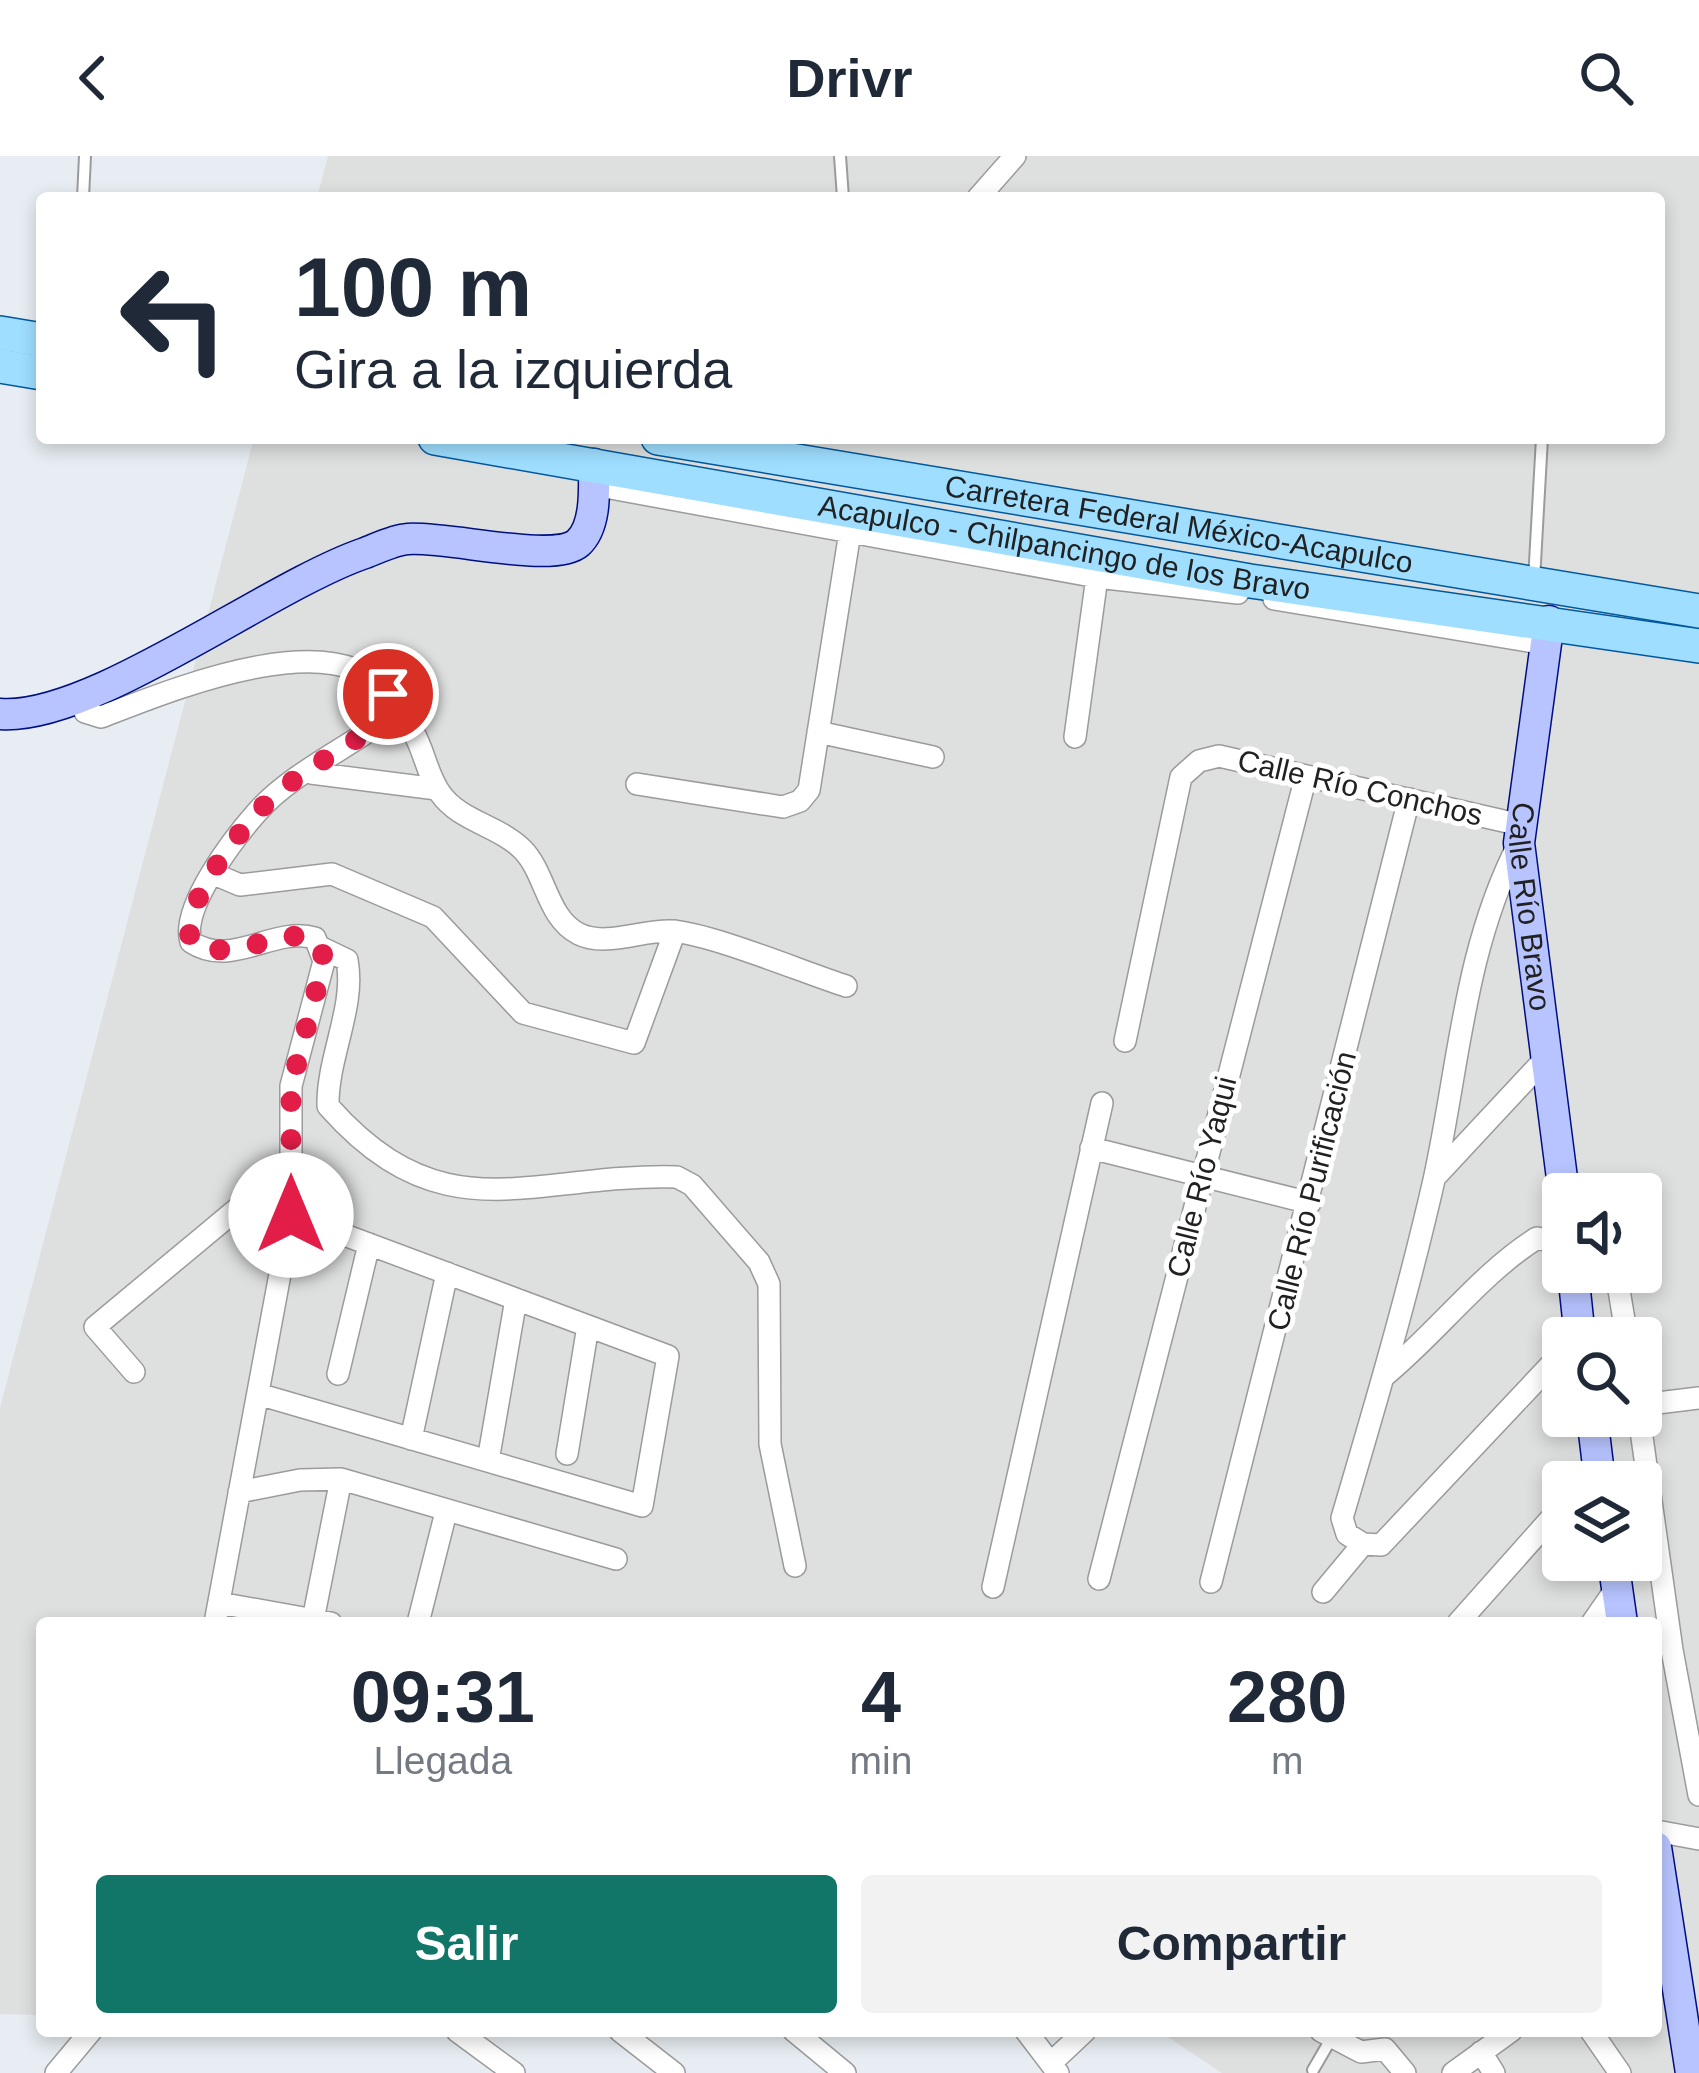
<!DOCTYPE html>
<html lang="es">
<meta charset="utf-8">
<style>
:root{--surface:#fff;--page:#f2f2f3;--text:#1f2937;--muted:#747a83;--accent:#117568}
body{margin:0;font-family:Arial,sans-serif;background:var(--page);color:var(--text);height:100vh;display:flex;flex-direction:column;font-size:45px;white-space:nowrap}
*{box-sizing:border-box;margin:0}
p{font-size:39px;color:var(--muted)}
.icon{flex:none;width:66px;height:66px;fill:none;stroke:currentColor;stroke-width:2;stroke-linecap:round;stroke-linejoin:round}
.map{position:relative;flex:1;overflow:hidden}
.details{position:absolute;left:36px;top:1461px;width:1626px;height:420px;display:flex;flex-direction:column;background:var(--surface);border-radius:12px;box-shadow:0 6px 18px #0003}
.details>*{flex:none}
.top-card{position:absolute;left:36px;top:36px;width:1629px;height:252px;border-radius:12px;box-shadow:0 6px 18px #0003;background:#fff;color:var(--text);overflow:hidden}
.fabs{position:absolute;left:1542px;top:1017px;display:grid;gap:24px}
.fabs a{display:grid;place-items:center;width:120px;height:120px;border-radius:12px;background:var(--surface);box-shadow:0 6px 18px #0003;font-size:60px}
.pin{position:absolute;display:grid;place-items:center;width:102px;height:102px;color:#fff;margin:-51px;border:6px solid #fff;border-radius:50%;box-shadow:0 3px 12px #0007}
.me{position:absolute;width:132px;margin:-66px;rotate:0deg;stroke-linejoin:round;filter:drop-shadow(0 0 9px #0008)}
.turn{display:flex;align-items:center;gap:42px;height:252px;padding:0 60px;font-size:54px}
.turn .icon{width:156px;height:156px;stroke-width:2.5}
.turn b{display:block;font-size:84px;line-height:102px}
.eta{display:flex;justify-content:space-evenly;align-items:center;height:204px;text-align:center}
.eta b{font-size:72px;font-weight:600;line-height:84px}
.cta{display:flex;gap:24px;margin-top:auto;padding:24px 60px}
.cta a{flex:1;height:138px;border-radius:12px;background:var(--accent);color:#fff;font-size:48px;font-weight:600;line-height:138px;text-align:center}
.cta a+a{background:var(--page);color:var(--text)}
header{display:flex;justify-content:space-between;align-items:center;height:156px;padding:0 60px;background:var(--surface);font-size:54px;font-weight:600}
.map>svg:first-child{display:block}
.residential{fill:#dedfdf;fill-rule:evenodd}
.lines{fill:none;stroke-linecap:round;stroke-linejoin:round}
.lane-casing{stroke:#9b9b9b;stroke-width:14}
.street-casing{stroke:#9b9b9b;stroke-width:24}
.secondary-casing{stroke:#000f80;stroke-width:33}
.primary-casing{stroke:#00589e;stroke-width:36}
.lane{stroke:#fff;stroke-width:10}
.street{stroke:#fff;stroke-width:21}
.secondary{stroke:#b8c4ff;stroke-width:30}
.primary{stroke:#9fdeff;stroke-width:33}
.route{stroke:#e11d48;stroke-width:21;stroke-dasharray:0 37.8}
.labels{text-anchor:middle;stroke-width:10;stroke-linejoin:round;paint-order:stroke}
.street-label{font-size:30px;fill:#212121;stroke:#fff}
</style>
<header><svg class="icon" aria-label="back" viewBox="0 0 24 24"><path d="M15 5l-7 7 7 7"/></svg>Drivr<svg class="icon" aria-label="search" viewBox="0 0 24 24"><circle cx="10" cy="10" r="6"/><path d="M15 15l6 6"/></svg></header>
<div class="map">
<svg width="1699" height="1917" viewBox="0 0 1699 1917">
<rect width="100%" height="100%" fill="#e7edf2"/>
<path class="residential" d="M328,0h1371v1917h-477l-63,-42h497v-408h-1614v392l-42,-1v-606l254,-970h1405v-240h-1342zM1563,1038h78v78h-78zM1563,1182h78v78h-78zM1563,1326h78v78h-78z"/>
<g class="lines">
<g class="lane-casing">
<path id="lane" d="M840,0l3,42
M83,42l2,-42
M1534,424l8,-142
M1313,1914l18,-31"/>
</g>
<g class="street-casing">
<path id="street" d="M978,42l37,-42
M594,329l503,92 141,16
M1274,443l272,45
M80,543l5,13 16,5c68,-26 231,-95 287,-24l1,17 -7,12c-39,28 -93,54 -124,89 -24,27 -78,97 -67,131 41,27 82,-16 124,-4l9,23 -33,125v129l-76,408
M389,554c36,18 31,54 51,83 19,28 60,33 83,57 23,24 24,68 56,84 26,13 63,-4 91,-3 37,1 135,42 176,55
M818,576l115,25
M1075,581l22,-160
M311,617l126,16
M637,628l146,23 17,-6 9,-11 41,-258
M1519,687c-55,106 -60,223 -85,337 -26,114 -59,226 -92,338l5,16 16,10 18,1 182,-193
M214,718l26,11 92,-11 101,43 90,96 111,30 41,-112
M322,792l25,12c9,47 -20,97 -19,146 116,131 202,67 349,71l15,8 67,77 10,22 1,160 25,122
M1125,885l56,-264 18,-16 20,-5 302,69
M1091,992l219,55
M1436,1020l110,-118
M1616,1116l11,66
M134,1216l-39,-45 196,-163
M338,1218l31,-130
M1383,1221c53,-43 97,-103 154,-139l26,6
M258,1238l384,112 26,-150 -377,-141
M1641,1249l58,-7
M1639,1260l33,234 27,145
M411,1283l36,-166
M567,1298l21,-128
M488,1305l28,-162
M239,1336l61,-12 41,-1 275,80
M1099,1423l207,-803
M1211,1426l198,-783
M993,1431l109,-484
M1323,1436l40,-48
M219,1447l112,20
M313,1464l28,-141
M418,1467l28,-111
M1458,1467l105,-118
M1592,1467l25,-36
M1656,1675l43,8
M457,1875l57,42
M620,1875l54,42
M794,1875l51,42
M1026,1875l32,42
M1321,1875l40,21 24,-3 20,24
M1591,1875l29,42
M1481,1896l13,21
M1051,1907l34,-32
M56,1917l35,-42
M1453,1917l58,-42"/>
</g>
<g class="secondary-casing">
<g id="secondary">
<path id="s1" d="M1549,465l-30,222 45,351"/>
<path d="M0,558c92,7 268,-128 365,-161 13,-5 29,-13 43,-14 40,-3 146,25 170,4 19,-17 16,-55 16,-79"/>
<path d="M1573,1116l7,66"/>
<path d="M1592,1260l8,66"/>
<path d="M1613,1404l9,63"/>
<path d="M1656,1691l35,226"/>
</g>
</g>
<g class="primary-casing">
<g id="primary">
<path d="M0,177l42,7"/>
<path d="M0,210l42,7"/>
<path id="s2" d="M435,282l815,143 449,65"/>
<path id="s3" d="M658,282l1041,173"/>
</g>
</g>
<use href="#lane" class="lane"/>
<use href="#street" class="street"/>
<use href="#secondary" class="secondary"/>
<use href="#primary" class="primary"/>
</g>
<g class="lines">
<path class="route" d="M291,1059v-129l33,-125c-9,-60 -87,11 -133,-19 -11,-34 43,-104 67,-130 32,-36 85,-62 124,-90l7,-12 -1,-16"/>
</g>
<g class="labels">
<g class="street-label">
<text dy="10" stroke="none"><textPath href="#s3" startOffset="528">Carretera Federal México-Acapulco</textPath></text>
<text dy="10" stroke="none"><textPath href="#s2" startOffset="639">Acapulco - Chilpancingo de los Bravo</textPath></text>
<text transform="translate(1360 632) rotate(13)" y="10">Calle Río Conchos</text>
<text dy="10" stroke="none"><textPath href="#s1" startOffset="288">Calle Río Bravo</textPath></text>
<text transform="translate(1202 1021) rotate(-76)" y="10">Calle Río Yaqui</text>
<text transform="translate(1312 1035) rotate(-76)" y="10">Calle Río Purificación</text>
</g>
</g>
</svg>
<div class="fabs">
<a><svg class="icon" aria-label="sound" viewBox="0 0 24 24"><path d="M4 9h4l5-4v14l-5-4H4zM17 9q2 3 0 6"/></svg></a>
<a><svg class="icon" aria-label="search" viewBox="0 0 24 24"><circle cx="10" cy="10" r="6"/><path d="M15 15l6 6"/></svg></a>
<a><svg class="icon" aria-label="layers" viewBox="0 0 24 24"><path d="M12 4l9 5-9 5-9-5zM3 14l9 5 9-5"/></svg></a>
</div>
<div class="pin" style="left:388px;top:538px;background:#d93025"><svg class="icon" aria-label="arrive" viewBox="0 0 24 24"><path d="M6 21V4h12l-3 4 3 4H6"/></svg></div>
<svg class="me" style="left:291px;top:1059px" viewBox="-20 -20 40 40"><circle r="19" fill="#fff"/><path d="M0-13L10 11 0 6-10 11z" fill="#e11d48"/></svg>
<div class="top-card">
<div class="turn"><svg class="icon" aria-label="left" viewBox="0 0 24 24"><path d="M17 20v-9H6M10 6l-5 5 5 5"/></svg><div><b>100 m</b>Gira a la izquierda</div></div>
</div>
<section class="details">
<div class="eta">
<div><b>09:31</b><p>Llegada</p></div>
<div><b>4</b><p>min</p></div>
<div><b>280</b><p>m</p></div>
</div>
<div class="cta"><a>Salir</a><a>Compartir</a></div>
</section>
</div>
